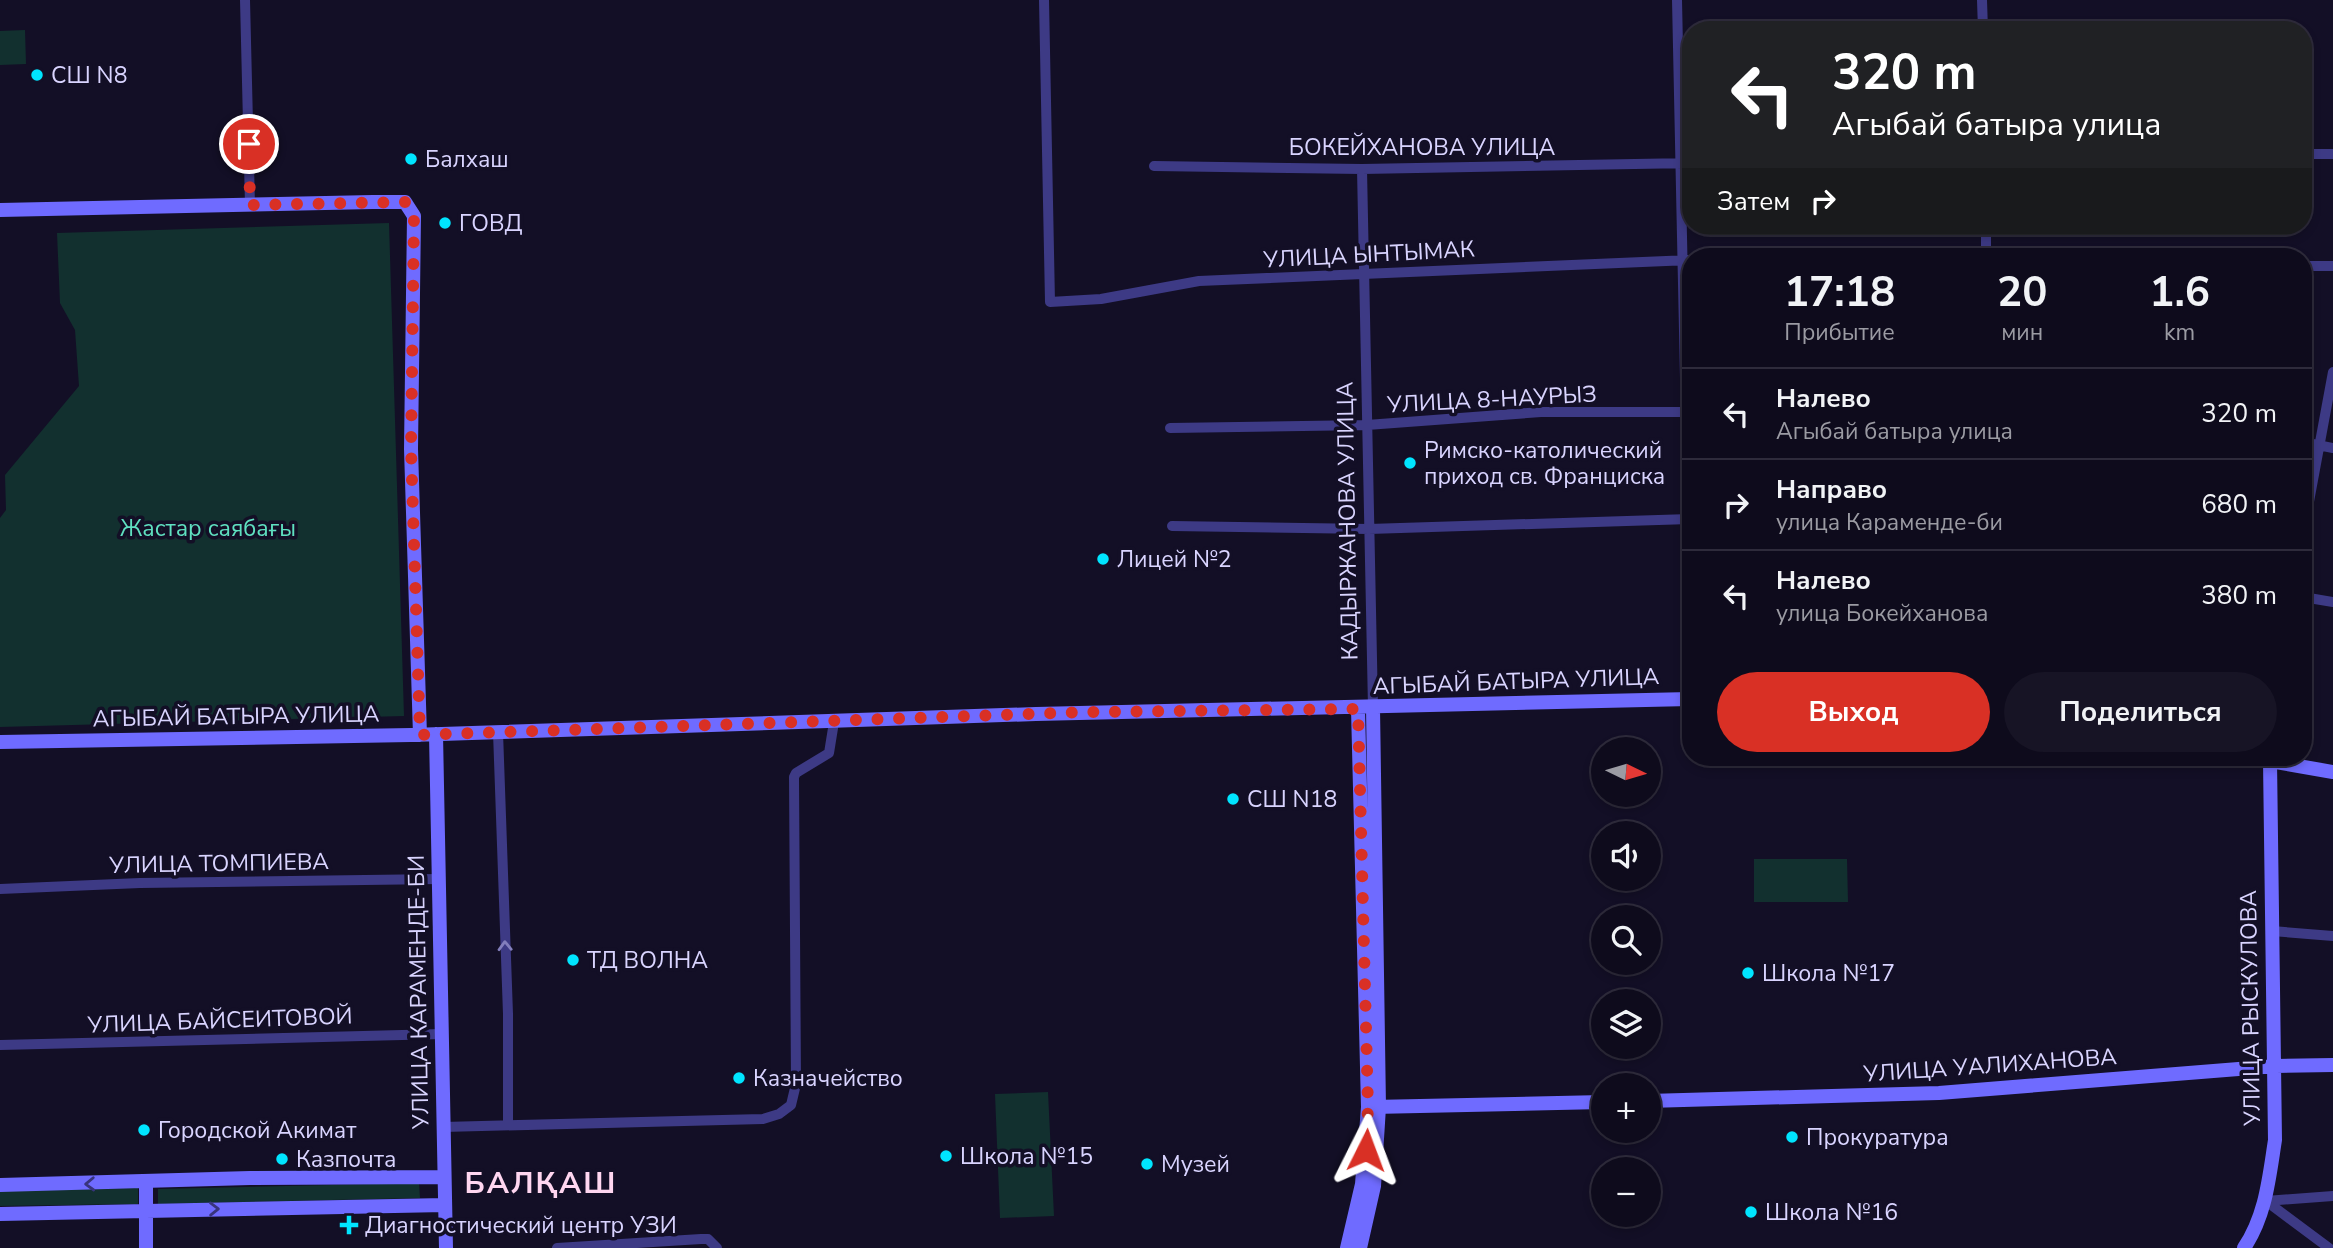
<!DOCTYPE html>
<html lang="ru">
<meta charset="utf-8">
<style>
:root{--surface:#0e0b1c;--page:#171425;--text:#f1f3f6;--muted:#9b9ba3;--line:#2e2b3b;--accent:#d93025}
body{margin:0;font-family:"Nunito Sans",sans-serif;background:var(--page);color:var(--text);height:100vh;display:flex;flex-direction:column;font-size:26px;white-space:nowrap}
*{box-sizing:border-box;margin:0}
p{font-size:23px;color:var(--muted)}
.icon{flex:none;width:38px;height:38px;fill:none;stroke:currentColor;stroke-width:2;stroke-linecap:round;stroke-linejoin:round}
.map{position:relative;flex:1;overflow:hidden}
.panel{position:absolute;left:1682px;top:248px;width:630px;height:518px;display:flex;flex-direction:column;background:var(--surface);border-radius:28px;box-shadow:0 4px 10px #0003,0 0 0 2px var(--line)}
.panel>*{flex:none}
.guide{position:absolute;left:1682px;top:21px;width:630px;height:214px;border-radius:28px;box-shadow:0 4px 10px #0003,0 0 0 2px var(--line);background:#202124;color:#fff;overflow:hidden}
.needle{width:46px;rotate:95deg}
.tools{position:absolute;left:1591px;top:737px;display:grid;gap:14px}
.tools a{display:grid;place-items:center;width:70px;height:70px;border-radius:50%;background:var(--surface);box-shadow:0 4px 10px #0003,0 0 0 2px var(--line);font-size:35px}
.pin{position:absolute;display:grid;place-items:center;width:60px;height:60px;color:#fff;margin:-30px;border:4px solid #fff;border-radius:50%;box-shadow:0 2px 7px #0007}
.me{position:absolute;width:77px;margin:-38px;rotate:3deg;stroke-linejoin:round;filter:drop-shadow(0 0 5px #0008)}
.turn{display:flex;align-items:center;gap:24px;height:147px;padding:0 35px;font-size:32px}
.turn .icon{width:91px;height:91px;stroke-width:2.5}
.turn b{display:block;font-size:49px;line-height:60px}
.then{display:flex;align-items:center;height:66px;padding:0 35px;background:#0003;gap:14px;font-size:26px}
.eta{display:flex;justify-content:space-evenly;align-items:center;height:119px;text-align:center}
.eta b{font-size:42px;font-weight:700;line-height:49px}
.button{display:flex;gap:14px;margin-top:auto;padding:14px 35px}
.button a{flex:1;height:80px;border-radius:42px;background:var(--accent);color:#fff;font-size:28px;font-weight:700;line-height:80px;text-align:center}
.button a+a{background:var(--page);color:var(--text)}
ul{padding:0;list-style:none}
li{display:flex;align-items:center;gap:21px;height:91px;padding:0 35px;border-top:2px solid var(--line)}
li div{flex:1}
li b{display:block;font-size:26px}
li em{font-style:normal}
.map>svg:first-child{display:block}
.green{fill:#12302f}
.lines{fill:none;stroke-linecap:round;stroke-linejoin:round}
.street{stroke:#3d3a85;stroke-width:10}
.secondary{stroke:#6f6bff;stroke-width:14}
.oneway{stroke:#837fbc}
.oneway2{stroke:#38347d}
.route{stroke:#d93025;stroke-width:12;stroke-dasharray:0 21.6}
.poi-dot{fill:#00e5ff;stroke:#130f26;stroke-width:2.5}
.labels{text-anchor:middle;stroke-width:7;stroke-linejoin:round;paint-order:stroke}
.poi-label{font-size:23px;fill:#d9d4ff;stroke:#130f26;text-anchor:start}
.street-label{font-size:23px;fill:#d9d4ff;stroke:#130f26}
.park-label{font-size:23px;fill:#5fe0c0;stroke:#130f26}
.district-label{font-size:30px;font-weight:bold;letter-spacing:2px;fill:#ffd6f0;stroke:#130f26}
</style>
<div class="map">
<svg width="2333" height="1248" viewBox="0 0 2333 1248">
<rect width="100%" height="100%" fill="#130f26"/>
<path class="green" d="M25,30l1,34 -26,1v-34z
M389,223l15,493 -404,11v-209l6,-8 -1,-35 74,-89 -4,-56 -15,-27 -3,-70z
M1754,859h93l1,43h-94z
M1048,1092l6,124 -54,2 -5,-124z
M419,1183l1,15 -262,6v-15z
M138,1188v16l-138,2v-16z"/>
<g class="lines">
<path class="street" d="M245,0l5,205
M1044,0l6,302 51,-3 98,-18 491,-21
M1677,0l13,615
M1982,0l1,30
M2303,154h30
M1154,166l208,3 328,-6
M1362,169l11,539
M1986,226v31
M2303,266h30
M1170,428l197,-3 174,-13h149
M2303,442l30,6
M1172,526l197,3 321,-10
M2303,534l30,-162
M2303,597l30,5
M498,732l10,282v111
M0,889l140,-6 299,-4
M2272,931l61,5
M0,1045l442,-11
M443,1127l320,-8 16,-5 12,-9 5,-21 -2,-307 2,-4 33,-20 5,-31
M2266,1201l63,47
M2266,1201l67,-5
M557,1248l144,-9h7l9,9"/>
<path class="secondary" d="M0,210l373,-8h32l9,14 -3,233 9,286
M436,734l10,514
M0,742l411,-7 625,-21 654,-15
M2253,758l80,14
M1648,1101l291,-8 337,-27 57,-1
M1373,1107l230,-5
M0,1185l250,-7 194,-1
M0,1214l445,-9
M146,1248v-67
M1347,1248l15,-64 6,-77 -10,-398
M1360,1248l14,-62 5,-79 -6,-399
M2244,1248c22,-33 25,-70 31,-108l-5,-379"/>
</g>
<defs><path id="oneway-chevron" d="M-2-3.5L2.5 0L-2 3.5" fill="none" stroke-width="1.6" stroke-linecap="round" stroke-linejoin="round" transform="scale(1.75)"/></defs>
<use class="oneway" href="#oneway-chevron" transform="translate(505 946) rotate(-92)"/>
<g class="oneway2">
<use href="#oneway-chevron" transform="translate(90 1184) rotate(178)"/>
<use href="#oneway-chevron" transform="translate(214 1209) rotate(-1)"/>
</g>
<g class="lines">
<path class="route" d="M249,144l1,61 155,-3 9,14 -3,233 9,286 666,-23 272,-3 10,398 -2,43"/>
</g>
<g class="poi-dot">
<circle cx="37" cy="75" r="7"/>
<circle cx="411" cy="159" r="7"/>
<circle cx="445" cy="223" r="7"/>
<circle cx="1410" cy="463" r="7"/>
<circle cx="1103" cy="559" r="7"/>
<circle cx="1233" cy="799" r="7"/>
<circle cx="573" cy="960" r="7"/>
<circle cx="1748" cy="973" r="7"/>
<circle cx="739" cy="1078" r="7"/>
<circle cx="144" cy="1130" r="7"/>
<circle cx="1792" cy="1137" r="7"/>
<circle cx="946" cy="1156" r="7"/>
<circle cx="282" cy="1159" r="7"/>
<circle cx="1147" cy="1164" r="7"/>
<circle cx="1751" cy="1212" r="7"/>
<path d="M345.5 1214.5h7v7h7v7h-7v7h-7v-7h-7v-7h7z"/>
</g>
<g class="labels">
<g class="poi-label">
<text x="51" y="83">СШ N8</text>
<text x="425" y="167">Балхаш</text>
<text x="459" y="231">ГОВД</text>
<text x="1424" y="458">Римско-католический<tspan x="1424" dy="26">приход св. Франциска</tspan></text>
<text x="1117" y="567">Лицей №2</text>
<text x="1247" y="807">СШ N18</text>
<text x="587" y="968">ТД ВОЛНА</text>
<text x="1762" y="981">Школа №17</text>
<text x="753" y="1086">Казначейство</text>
<text x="158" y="1138">Городской Акимат</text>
<text x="1806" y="1145">Прокуратура</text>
<text x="960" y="1164">Школа №15</text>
<text x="296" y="1167">Казпочта</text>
<text x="1161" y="1172">Музей</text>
<text x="1765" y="1220">Школа №16</text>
<text x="365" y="1233">Диагностический центр УЗИ</text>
</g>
<g class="street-label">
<text x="1422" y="155">БОКЕЙХАНОВА УЛИЦА</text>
<text transform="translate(1369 254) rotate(-3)" y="8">УЛИЦА ЫНТЫМАК</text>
<text transform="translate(1492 399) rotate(-3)" y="8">УЛИЦА 8-НАУРЫЗ</text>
<text transform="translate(1347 521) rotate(-91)" y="8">КАДЫРЖАНОВА УЛИЦА</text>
<text transform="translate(1516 681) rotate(-2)" y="8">АГЫБАЙ БАТЫРА УЛИЦА</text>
<text transform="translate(236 716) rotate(-1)" y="8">АГЫБАЙ БАТЫРА УЛИЦА</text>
<text transform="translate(219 863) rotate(-1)" y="8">УЛИЦА ТОМПИЕВА</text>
<text transform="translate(418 992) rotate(-91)" y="8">УЛИЦА КАРАМЕНДЕ-БИ</text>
<text transform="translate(2250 1008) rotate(-91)" y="8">УЛИЦА РЫСКУЛОВА</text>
<text transform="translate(220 1020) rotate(-2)" y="8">УЛИЦА БАЙСЕИТОВОЙ</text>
<text transform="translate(1990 1065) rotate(-4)" y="8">УЛИЦА УАЛИХАНОВА</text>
</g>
<g class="park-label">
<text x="208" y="536">Жастар саябағы</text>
</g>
<g class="district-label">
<text x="541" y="1193">БАЛҚАШ</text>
</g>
</g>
</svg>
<div class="tools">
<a><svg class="needle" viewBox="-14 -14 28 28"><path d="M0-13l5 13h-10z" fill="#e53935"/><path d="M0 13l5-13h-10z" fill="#9b9ba3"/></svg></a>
<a><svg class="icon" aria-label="sound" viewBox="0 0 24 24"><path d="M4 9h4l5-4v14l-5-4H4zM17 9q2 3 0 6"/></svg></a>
<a><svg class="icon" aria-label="search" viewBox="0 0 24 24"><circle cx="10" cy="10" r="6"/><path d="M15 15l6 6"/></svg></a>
<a><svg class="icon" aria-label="layers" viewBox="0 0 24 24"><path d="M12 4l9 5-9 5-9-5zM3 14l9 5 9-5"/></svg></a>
<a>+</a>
<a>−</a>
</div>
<div class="pin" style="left:249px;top:144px;background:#d93025"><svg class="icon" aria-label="arrive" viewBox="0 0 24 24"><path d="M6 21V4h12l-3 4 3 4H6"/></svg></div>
<svg class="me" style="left:1366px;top:1150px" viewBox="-20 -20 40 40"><path d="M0-17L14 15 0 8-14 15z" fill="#d93025" stroke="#fff" stroke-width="4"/></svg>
<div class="guide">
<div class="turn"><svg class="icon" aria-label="left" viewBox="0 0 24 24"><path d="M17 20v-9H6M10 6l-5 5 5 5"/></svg><div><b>320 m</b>Агыбай батыра улица</div></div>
<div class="then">Затем<svg class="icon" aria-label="right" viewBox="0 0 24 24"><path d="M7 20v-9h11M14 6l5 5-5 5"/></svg></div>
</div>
<section class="panel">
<div class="eta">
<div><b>17:18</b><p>Прибытие</p></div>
<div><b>20</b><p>мин</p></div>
<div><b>1.6</b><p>km</p></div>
</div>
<ul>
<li><svg class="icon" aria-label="left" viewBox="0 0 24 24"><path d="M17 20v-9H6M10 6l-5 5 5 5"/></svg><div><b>Налево</b><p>Агыбай батыра улица</p></div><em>320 m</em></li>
<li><svg class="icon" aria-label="right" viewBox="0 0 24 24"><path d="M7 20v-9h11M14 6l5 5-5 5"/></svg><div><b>Направо</b><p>улица Караменде-би</p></div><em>680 m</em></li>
<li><svg class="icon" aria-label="left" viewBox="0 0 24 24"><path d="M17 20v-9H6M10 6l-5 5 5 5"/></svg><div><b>Налево</b><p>улица Бокейханова</p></div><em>380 m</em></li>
</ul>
<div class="button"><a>Выход</a><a>Поделиться</a></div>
</section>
</div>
